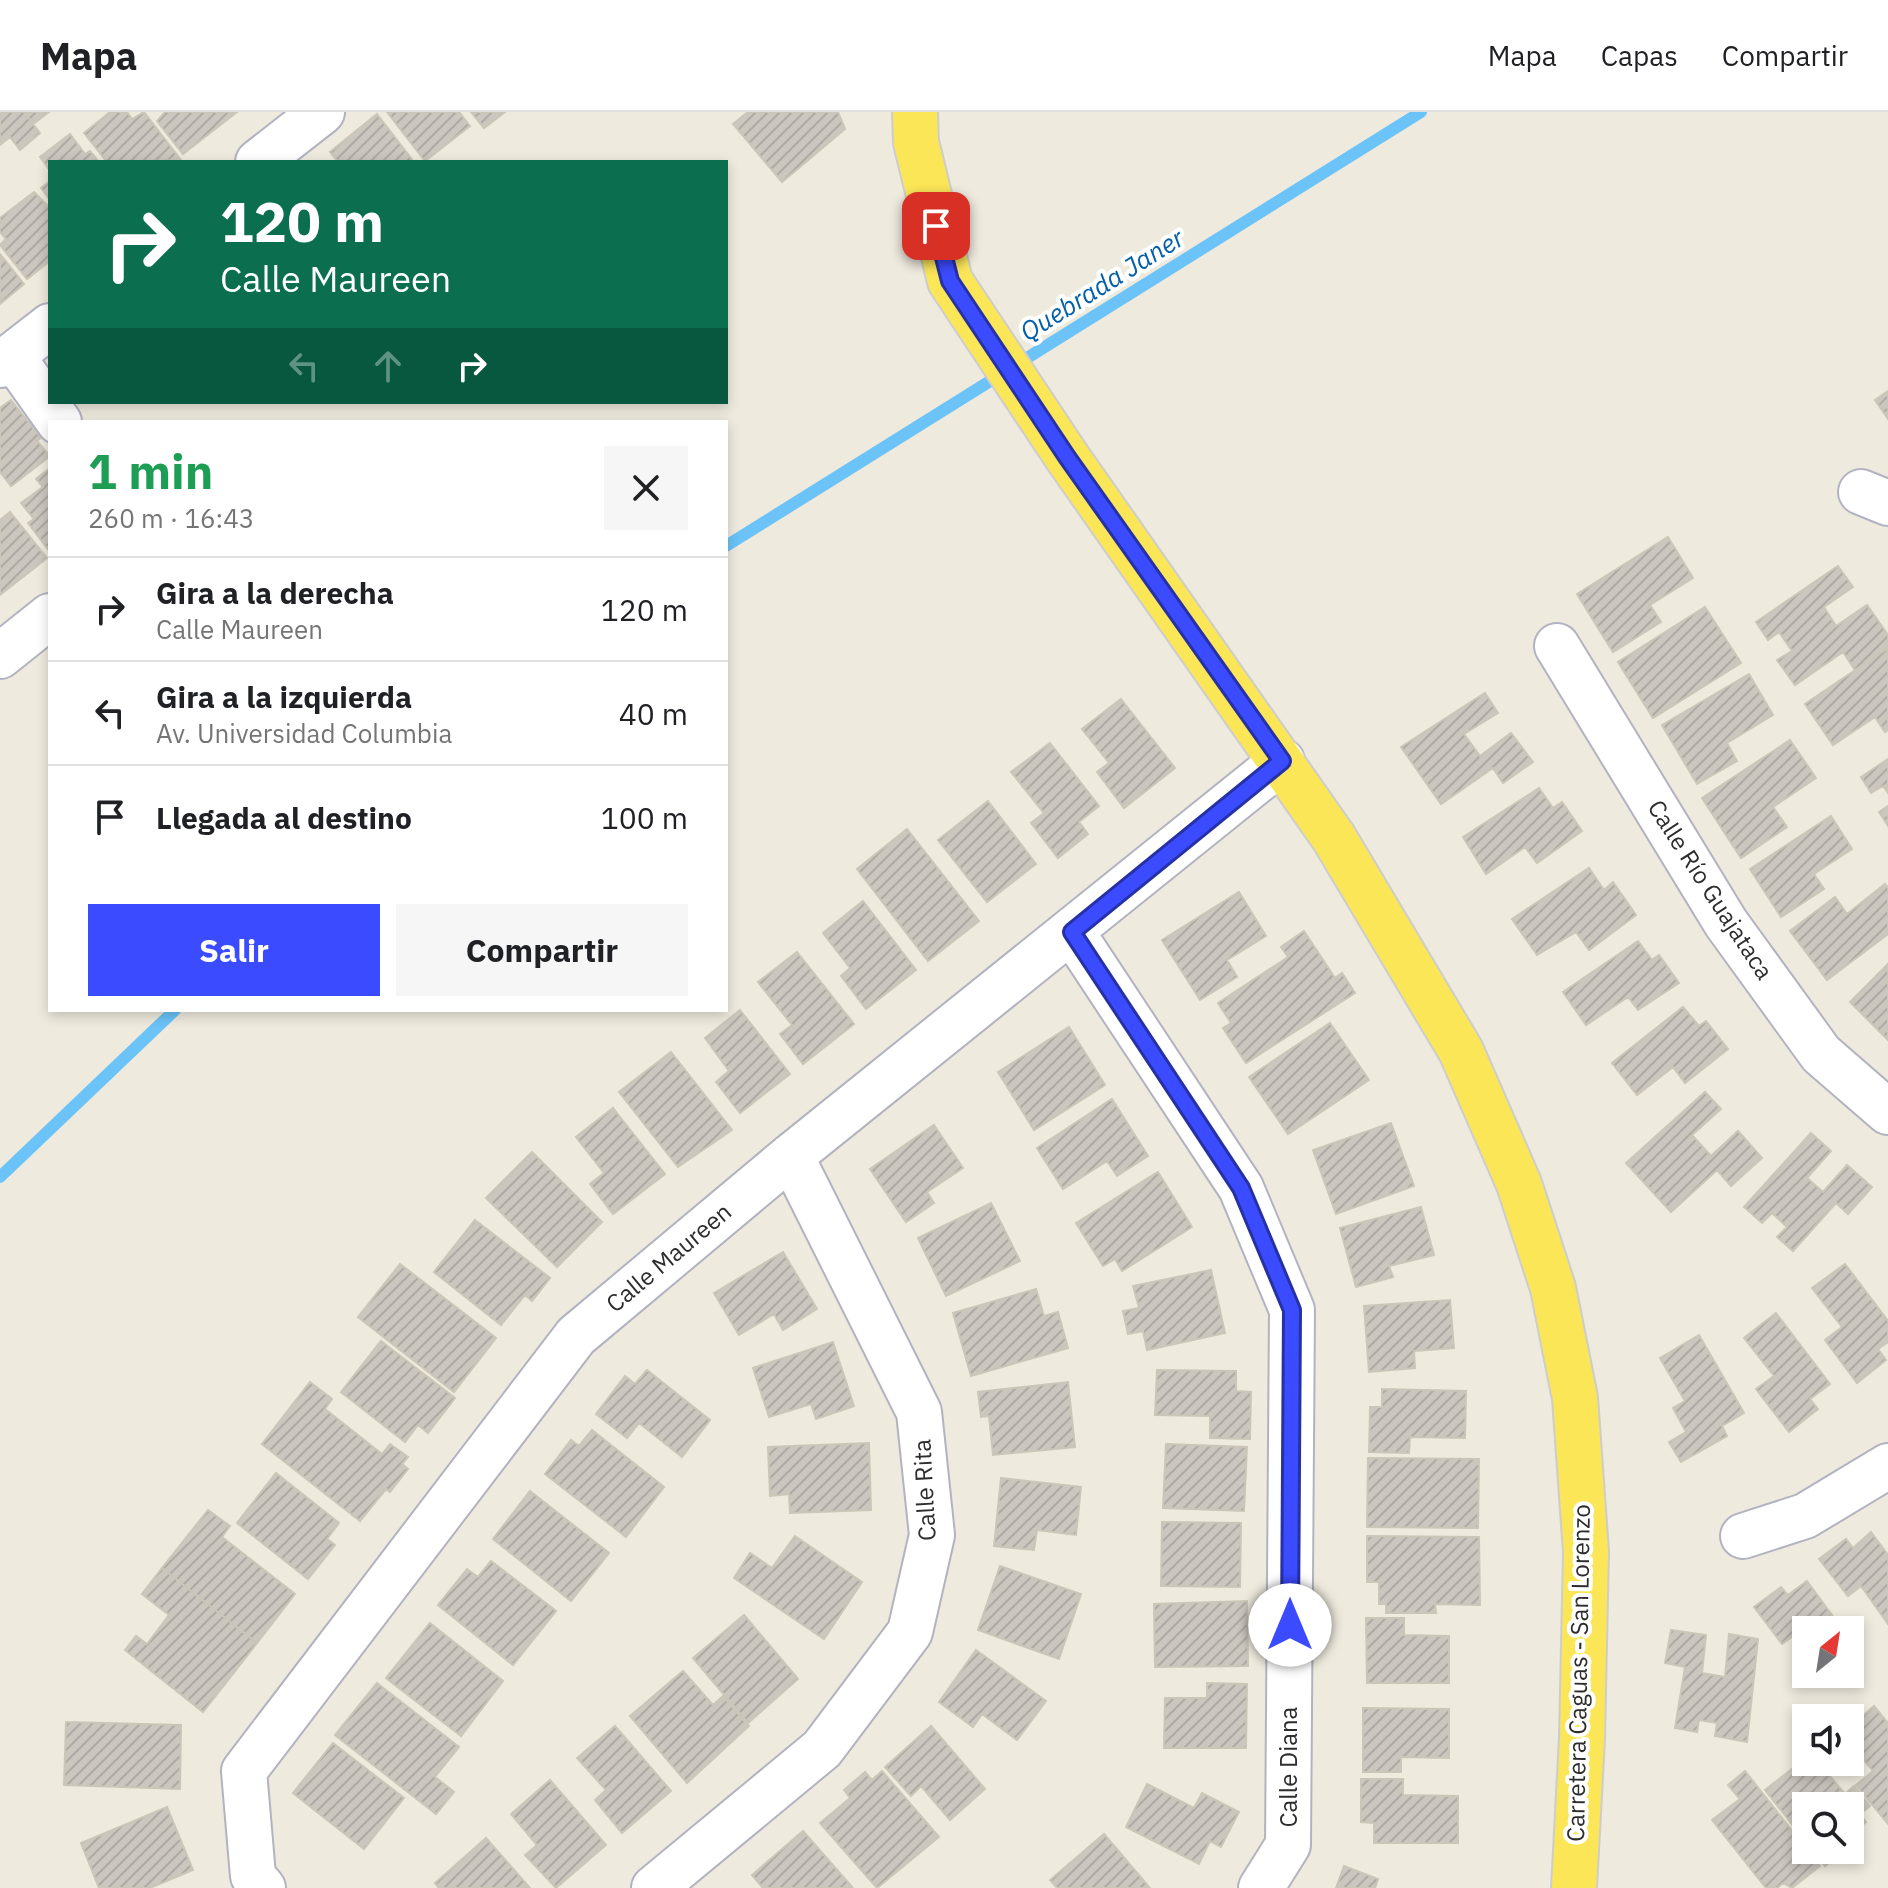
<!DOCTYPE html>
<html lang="es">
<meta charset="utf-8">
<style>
:root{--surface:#fff;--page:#f6f6f6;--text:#202124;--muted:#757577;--line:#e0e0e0;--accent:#3b4bff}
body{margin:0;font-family:"IBM Plex Sans",sans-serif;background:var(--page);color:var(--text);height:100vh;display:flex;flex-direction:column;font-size:30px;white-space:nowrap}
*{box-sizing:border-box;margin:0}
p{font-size:26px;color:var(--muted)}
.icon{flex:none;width:44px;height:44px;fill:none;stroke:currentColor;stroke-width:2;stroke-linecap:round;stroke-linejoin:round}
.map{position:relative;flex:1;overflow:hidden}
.side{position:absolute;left:48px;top:308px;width:680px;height:592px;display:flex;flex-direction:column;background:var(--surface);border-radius:0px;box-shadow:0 4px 12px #0003}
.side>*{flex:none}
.banner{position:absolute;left:48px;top:48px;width:680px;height:244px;border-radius:0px;box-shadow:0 4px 12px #0003;background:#0b6e4f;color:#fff;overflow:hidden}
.needle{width:52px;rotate:30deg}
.controls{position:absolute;left:1792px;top:1504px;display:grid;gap:16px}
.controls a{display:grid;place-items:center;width:72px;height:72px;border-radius:0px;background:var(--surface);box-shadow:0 4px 12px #0003;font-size:40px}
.pin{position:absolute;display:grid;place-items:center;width:68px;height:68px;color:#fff;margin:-34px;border-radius:16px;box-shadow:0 4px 12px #0006}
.me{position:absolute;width:88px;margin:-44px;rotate:0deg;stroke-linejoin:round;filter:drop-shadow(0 0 6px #0008)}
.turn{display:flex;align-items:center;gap:28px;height:168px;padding:0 40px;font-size:36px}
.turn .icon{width:104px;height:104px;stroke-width:2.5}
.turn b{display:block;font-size:56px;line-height:68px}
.lanes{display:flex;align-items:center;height:76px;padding:0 40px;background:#0003;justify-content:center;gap:40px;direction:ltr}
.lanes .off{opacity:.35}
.round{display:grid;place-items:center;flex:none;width:84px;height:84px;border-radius:0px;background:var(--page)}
.headline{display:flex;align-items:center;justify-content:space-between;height:136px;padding:0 40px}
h1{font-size:48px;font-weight:700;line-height:60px;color:#1e9e55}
.action{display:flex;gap:16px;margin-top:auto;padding:16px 40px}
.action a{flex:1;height:92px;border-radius:0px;background:var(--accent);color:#fff;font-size:32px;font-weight:700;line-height:92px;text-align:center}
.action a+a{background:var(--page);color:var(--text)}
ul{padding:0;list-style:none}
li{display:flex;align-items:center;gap:24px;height:104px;padding:0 40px;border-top:2px solid var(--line)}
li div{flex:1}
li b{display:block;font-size:30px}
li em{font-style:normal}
header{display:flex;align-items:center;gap:48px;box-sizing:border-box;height:112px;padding:0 40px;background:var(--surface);border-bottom:2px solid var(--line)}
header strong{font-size:38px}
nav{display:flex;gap:44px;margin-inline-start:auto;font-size:28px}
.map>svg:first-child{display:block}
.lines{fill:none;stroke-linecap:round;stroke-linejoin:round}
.stream{stroke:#6bc3f7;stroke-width:12}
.building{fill:url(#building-hatch);stroke:#cbc6b7;stroke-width:2}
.minor-casing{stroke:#b2b3c1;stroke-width:48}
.major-casing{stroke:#cdcdcd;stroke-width:48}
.minor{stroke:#fff;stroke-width:44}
.major{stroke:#fbe658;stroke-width:44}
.route-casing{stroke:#2631a6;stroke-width:20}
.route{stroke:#3b4bff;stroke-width:14}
.labels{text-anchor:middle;stroke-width:8;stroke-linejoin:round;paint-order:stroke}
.street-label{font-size:24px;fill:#2d2d2d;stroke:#fff}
.water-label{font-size:26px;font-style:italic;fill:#045fa9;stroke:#fff}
</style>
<header>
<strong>Mapa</strong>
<nav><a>Mapa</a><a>Capas</a><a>Compartir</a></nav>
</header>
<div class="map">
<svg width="1888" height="1776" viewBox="0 0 1888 1776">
<defs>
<pattern id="building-hatch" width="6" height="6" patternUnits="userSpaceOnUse" patternTransform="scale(2)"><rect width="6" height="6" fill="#cbc6be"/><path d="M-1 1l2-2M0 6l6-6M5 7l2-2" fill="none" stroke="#afaaa4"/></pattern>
</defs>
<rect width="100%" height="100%" fill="#efeade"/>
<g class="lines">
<path class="stream" d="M726,434l695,-434
M0,1065l175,-167"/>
</g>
<path class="building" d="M0,0h24l16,21 -20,17 -10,-13 -10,8z
M24,0h25l-16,12z
M110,0h17l5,7 12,-7 37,48 -74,2 -23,-29z
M165,0h72l-54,42 -26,-33z
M387,0h72l11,14 -45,35z
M471,0h34l-21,16z
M748,0h90l7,17 -63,53 -49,-58z
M377,2l37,48h-76l-8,-10z
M70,22l15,20 5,-3 9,11h-49v9l-10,-14z
M50,69v19l-9,-12z
M34,80l16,16v53l-23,18 -27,-34 6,-6 -6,-7v-14z
M0,142l24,30 -24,20z
M1888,279v28l-13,-19z
M11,288l30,38 -4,3 13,15 -39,30 -11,-14v-64z
M50,356v84l-22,-29 6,-4 -13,-16 22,-16 -7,-8z
M10,400l37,46 -47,37v-75z
M1668,425l25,41 -43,27 11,17 -48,30 -36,-58z
M1838,454l15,21 -29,20 12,19 31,-21 21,30v12l-33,23 -12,-18 -48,33 -18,-25 15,-9 -13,-19 -11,8 -12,-18z
M1705,495l36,56 -88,55 -35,-56z
M1888,536v82l-3,2 -10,-15 -42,28 -28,-41z
M1749,562l24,41 -46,28 10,18 -40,23 -35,-59z
M1485,581l13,20 -34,21 16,22 31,-23 22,29 -30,21 -10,-15 -52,36 -40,-57z
M1121,587l54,69 -51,40 -27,-36 12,-9 -27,-34z
M1790,628l26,38 -43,29 14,20 -46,31 -39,-60z
M1050,631l49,63 -20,16 9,12 -30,24 -27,-35 13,-10 -33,-41z
M1888,647v34l-5,-7 -12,7 -10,-16z
M1539,676l14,20 9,-6 20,29 -45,32 -12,-16 -39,27 -23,-37z
M988,689l48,63 -49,38 -49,-62z
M1888,694v20l-9,-14z
M1831,704l21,33 -38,25 10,15 -43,28 -31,-48z
M907,717l72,92 -51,40 -71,-92z
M1589,756l15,22 9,-8 23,33 -47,35 -13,-18 -39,23 -25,-36z
M1885,772l3,4v46l-61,46 -37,-49 45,-34 12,17z
M1239,780l27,44 -39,24 10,17 -37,23 -38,-60z
M863,789l53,69 -50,39 -25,-33 9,-8 -27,-35z
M1304,819l31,47 7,-5 13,20 -109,70 -23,-35 8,-5 -13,-20 70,-46 -7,-10z
M1638,829l14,19 7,-5 20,28 -41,27 -10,-13 -42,28 -23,-33z
M797,840l57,72 -51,40 -23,-30 12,-9 -34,-43z
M1888,852v76l-38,-38z
M1683,895l16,19 7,-5 22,28 -43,34 -12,-16 -36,28 -25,-32z
M740,898l50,64 -50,39 -24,-31 13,-11 -24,-33z
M1330,911l39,57 -81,54 -39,-57z
M1069,915l36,58 -71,45 -36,-58z
M671,940l61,78 -54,37 -59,-75z
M1705,980l16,17 -29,26 19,21 27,-25 24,27 -31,28 -14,-16 -46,42 -45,-49z
M1112,987l36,57 -31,20 -10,-15 -44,28 -26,-41z
M613,996l52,66 -52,40 -23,-30 14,-11 -28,-36z
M1391,1011l23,63 -78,28 -23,-64z
M934,1013l29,43 -36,24 7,11 -28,19 -36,-53z
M1811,1021l20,18 -24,27 16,14 24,-27 25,22 -24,27 -12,-11 -43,48 -16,-14 10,-10 -15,-14 -10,10 -18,-16z
M532,1040l70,70 -45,45 -71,-69z
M1158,1060l34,55 -70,44 -7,-12 -12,7 -27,-43z
M991,1091l29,58 -74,35 -28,-58z
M1421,1095l13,48 -45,11 4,11 -37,10 -16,-59z
M475,1108l75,58 -18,23 -7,-6 -24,30 -67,-53z
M783,1140l34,57 -34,21 -9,-16 -35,21 -25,-42z
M400,1152l96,74 -42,54 -96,-75z
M1845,1152l43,57v21l-10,7 8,11 -29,23 -32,-43 17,-13 -30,-39z
M1211,1158l14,63 -78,17 -4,-19 -15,3 -5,-23 16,-3 -6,-22z
M1036,1177l8,27 14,-4 10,36 -97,28 -18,-63z
M1450,1188l4,48 -40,3 1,17 -46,4 -5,-66z
M1776,1201l54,71 -20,15 8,10 -29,23 -33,-43 18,-13 -30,-38z
M1699,1223l45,78 -22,13 5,10 -46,26 -12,-20 17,-10 -13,-24 12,-7 -25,-43z
M381,1229l74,57 -27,35 -10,-8 -13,17 -64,-50z
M833,1230l21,64 -38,13 -5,-15 -42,13 -16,-49z
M647,1258l63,50 -28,37 -43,-34 -12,15 -31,-24 29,-38 10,8z
M1157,1258l79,1v20l15,1 -1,47 -40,-1v-22l-55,-1z
M310,1270l22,17 -7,10 57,45 8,-10 18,13 -6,7 6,5 -18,23 -4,-3 -26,32 -98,-77z
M1068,1270l7,65 -82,8 -4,-39 -8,1 -3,-25z
M1382,1277l84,2 -1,47 -55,-1 -1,16 -40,-1 1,-45h12z
M592,1318l72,57 -38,50 -81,-63 26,-34 8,6z
M869,1331l2,67 -81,3 -1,-19 -19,2 -2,-49z
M1166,1332l81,3 -3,64 -81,-3z
M1368,1346l111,1 -1,69 -111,-1z
M276,1361l63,50 -12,16 8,6 -27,34 -71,-56z
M1001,1366l80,9 -5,48 -39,-5 -3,20 -40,-4z
M530,1379l79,62 -38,48 -78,-62z
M208,1398l22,16 -8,11 73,57 -38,49 -95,-75z
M1162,1410l79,1 -1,64 -79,-1z
M1871,1420l17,23v69l-27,-38 -13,10 -29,-37 27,-20 7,9z
M795,1424l67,46 -38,57 -90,-61 16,-25 22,15z
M1367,1424l112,1 1,68 -45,-1 1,9h-50v-9h-7v-22h-12z
M491,1449l65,50 -43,54 -75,-60 29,-36 11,8z
M1000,1454l81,28 -22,65 -81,-29z
M162,1456l95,75 -54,69 -78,-62 11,-14 11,8 22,-29 -27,-21z
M1807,1469l36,49h-37v18l-10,-14 -14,10 -28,-37 27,-20 7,8z
M1247,1489l1,65 -93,1 -1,-63z
M744,1503l54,64 -50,44 -55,-65z
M1366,1506h38v17l45,1v47h-82z
M430,1511l73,58 -42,55 -75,-58z
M1671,1518l35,5 -4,38 23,4 4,-43 29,5 -11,103 -32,-6 2,-13 -18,-3 -2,12 -22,-4 10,-61 -20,-4z
M1850,1527l11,15 -11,9z
M976,1538l70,51 -29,39 -35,-26 -9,13 -34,-25z
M683,1559l30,34 10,-9 26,30 -62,57 -57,-67z
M377,1571l82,64 -24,30 19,15 -18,22 -101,-79z
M1207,1571l40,1 -1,64h-82l1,-50h42z
M1874,1594l14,17v101l-32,-39 17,-14 -23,-27v-17z
M1363,1596l86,1v49l-48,-1v15h-38z
M66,1610l115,3 -1,64 -116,-4z
M615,1614l56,65 -49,42 -27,-33 11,-10 -29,-32z
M931,1614l54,63 -35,31 -29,-34 -10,10 -26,-29z
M333,1631l71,55 -40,51 -71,-56z
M1806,1646v4h12l27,32 9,-8 16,20 -10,8 6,8 -16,13v-29h-44v36l-41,-52z
M882,1659l57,66 -62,51 -57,-65 30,-25 -6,-8 21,-18 7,8z
M1745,1659l75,95 -28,22 -9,-5 -6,5h-11l-54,-68 28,-21 -12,-14z
M1361,1667h42v16l55,1v47h-84v-20l-13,-1z
M550,1668l56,65 -50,43 -31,-33 12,-10 -26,-31z
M1147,1672l47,24 8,-15 37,19 -18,35 -11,-6 -11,23 -73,-37z
M167,1695l26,63 -43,18h-51l-18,-45z
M803,1719l50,57h-90l-11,-13z
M1104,1722l46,54h-93l-7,-8z
M486,1726l44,50h-91l-4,-5z
M1812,1738h34l-21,16z
M1344,1754l34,13 -3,9h-39z"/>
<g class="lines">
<g class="minor-casing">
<path id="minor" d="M258,50l64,-50
M12,244l47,66
M0,253l50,-39
M1861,380l27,11
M1557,534l169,277 95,131 67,58
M0,544l50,-40
M1072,820l169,256 51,122 -4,535 -27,43
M1743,1424l62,-20 83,-50
M263,1776l-10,-12 -9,-105 332,-435 215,-180 491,-395
M654,1776l168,-139 88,-117 22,-97 -13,-123 -128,-256"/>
</g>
<g class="major-casing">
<path id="major" d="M915,0l1,30 34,139 117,176 267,381 127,213 58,133 34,104 22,110 11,154 -4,186 -8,150"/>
</g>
<use href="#minor" class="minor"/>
<use href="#major" class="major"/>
</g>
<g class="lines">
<g class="route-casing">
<path id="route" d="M936,114l14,55 117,176 215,304 -210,171 169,256 51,122 -2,315"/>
</g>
<use href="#route" class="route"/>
</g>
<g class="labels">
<g class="street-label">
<text transform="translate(1710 778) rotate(57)" y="8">Calle Río Guajataca</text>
<text transform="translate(669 1146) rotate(-40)" y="8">Calle Maureen</text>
<text transform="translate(925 1378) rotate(-93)" y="8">Calle Rita</text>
<text transform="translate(1579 1561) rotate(-89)" y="8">Carretera Caguas - San Lorenzo</text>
<text transform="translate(1289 1655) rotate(-90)" y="8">Calle Diana</text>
</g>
<g class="water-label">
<text transform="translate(1102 173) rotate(-32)" y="9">Quebrada Janer</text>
</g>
</g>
</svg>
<div class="controls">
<a><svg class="needle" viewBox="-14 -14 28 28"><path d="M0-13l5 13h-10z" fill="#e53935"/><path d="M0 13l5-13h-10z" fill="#757577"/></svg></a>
<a><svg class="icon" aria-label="sound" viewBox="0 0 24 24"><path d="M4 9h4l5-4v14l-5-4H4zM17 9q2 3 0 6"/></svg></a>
<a><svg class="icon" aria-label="search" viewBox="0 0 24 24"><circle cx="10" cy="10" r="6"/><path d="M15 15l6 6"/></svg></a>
</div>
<div class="pin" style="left:936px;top:114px;background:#d93025"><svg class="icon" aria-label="arrive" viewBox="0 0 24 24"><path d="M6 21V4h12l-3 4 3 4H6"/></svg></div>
<svg class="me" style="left:1290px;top:1513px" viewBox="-20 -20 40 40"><circle r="19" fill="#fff"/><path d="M0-13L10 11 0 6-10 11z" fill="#3b4bff"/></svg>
<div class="banner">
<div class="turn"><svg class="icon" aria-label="right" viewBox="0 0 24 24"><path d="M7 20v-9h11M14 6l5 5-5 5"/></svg><div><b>120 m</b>Calle Maureen</div></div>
<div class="lanes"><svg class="icon off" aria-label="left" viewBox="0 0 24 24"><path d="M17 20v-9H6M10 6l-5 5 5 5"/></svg><svg class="icon off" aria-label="ahead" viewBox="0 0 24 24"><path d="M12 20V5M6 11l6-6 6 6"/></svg><svg class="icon" aria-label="right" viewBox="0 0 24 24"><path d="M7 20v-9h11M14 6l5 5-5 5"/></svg></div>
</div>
<section class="side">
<div class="headline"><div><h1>1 min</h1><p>260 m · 16:43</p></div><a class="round"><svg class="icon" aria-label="close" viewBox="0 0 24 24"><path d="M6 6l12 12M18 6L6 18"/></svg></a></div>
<ul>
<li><svg class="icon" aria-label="right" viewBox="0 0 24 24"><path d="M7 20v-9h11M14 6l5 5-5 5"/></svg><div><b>Gira a la derecha</b><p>Calle Maureen</p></div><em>120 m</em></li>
<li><svg class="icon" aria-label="left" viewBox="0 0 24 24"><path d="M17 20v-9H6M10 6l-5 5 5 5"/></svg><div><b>Gira a la izquierda</b><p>Av. Universidad Columbia</p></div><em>40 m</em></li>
<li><svg class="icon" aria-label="arrive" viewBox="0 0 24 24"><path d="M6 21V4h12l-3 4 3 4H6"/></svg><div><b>Llegada al destino</b></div><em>100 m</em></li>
</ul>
<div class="action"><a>Salir</a><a>Compartir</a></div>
</section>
</div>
